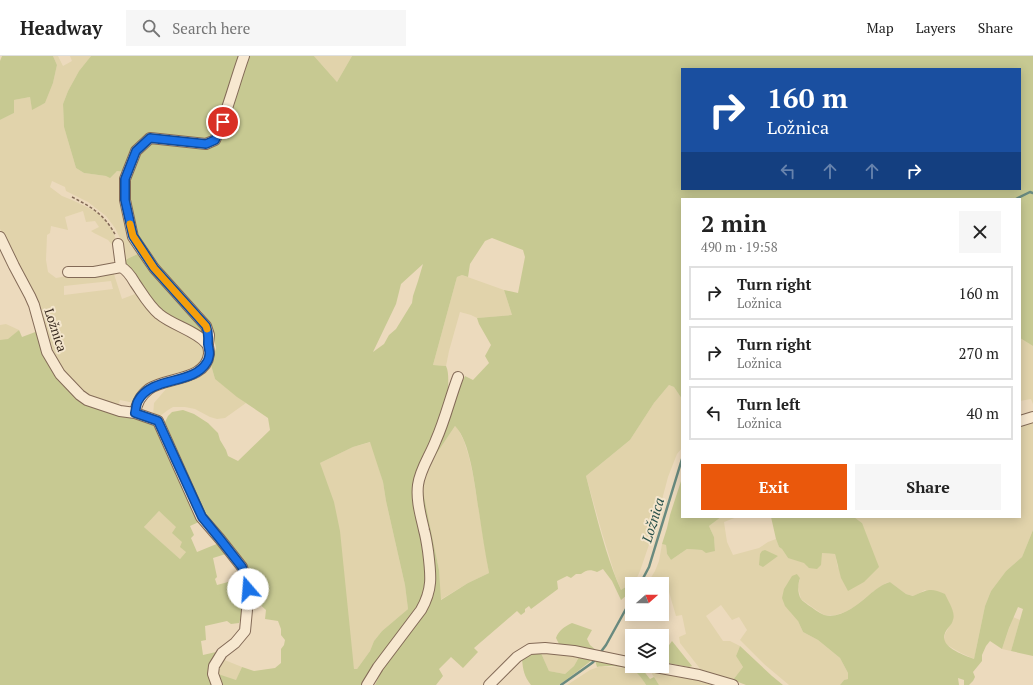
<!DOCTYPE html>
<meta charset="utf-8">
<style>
:root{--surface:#fff;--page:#f6f6f6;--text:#222;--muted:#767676;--line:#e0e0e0;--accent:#ea580c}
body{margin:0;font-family:"PT Serif",serif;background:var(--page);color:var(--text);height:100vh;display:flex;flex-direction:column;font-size:15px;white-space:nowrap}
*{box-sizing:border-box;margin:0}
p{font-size:13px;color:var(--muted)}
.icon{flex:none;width:22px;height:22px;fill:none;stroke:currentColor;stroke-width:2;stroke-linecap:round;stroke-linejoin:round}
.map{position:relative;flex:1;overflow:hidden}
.side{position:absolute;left:681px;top:142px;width:340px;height:320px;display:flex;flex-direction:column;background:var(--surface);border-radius:0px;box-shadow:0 2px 10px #0003}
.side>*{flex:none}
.top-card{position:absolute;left:681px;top:12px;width:340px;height:122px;border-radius:0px;box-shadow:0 2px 10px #0003;background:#1a4fa0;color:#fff;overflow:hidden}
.needle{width:26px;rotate:69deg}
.buttons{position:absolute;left:625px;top:521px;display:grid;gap:8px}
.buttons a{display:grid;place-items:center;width:44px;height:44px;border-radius:0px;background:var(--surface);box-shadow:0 2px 10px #0003;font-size:20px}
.pin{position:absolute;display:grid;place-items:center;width:34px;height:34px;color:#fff;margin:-17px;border:2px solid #fff;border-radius:50%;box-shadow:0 1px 4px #0007}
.me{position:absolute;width:44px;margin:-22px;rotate:342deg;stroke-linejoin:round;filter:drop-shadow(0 0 3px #0008)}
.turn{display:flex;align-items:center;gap:14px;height:84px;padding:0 20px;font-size:18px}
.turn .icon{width:52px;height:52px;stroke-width:2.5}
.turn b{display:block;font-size:28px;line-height:34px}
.lanes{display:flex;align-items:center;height:38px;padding:0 20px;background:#0003;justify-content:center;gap:20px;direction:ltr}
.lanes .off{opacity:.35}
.round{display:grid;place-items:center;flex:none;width:42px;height:42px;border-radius:0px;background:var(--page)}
.head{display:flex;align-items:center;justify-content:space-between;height:68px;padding:0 20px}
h1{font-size:24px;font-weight:700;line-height:30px}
.cta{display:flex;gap:8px;margin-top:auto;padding:8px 20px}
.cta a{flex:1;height:46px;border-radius:0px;background:var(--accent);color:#fff;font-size:16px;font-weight:700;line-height:46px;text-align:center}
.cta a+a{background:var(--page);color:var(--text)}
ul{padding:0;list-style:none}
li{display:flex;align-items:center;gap:12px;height:54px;margin:0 8px 6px;padding:0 12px;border:2px solid var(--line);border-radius:0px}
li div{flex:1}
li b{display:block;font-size:15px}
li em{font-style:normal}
header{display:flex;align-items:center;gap:24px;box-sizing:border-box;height:56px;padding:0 20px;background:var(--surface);border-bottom:1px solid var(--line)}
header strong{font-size:19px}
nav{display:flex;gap:22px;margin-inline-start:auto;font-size:14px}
.search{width:280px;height:36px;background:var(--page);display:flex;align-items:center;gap:10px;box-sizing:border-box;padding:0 14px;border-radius:0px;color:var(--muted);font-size:15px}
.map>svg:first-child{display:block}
.farmland{fill:#e1d3ab;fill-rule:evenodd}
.green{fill:#c7c992;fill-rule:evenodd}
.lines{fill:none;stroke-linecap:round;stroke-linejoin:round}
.stream{stroke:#698a7f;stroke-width:2.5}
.minor-casing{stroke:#836a57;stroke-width:12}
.path{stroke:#836a57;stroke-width:1.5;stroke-dasharray:3 2;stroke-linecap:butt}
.minor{stroke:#f7e8d0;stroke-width:10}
.route-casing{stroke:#114b97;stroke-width:10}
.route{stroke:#1a73e8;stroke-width:7}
.slow{stroke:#f59e0b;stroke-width:7}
.labels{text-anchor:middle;stroke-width:4;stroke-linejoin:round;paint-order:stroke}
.street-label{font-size:13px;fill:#33251b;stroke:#f3e5cc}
.water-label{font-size:14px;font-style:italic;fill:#2b524c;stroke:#f3e5cc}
</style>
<header>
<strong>Headway</strong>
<div class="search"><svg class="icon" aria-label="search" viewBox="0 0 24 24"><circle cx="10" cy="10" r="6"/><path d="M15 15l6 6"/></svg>Search here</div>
<nav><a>Map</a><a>Layers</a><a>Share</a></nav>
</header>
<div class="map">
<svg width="1033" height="629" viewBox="0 0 1033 629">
<rect width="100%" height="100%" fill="#ecdabd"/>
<path class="farmland" d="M53,0h5l5,10 9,-5 -2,-5h21l-12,15 -11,20 -5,13 1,23 12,41 8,5 22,3 11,-5 8,1 -6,16v12l2,10 19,43 -11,5 -5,3 -2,-19 -7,-14 -9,-12 -18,-14 -22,-11 -1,-4 -13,-6 -2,6 12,9 10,4 15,7 9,5 7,6 10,13 3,10v8l-8,-9 -14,-7 -3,-2 8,-4 -4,-6 -9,1 -3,-11 -18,6 3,13 -17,-4 -1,7 -3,2 -1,25 2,12 8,6 22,-4 35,-3 9,28 13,-5 5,2 38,31 26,19 2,7 -7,13 -21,11 -44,26 -14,-3 -3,9 -30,-11 -28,-30 -40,-100 -19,-39v-109l14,-7v-13l16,-3 2,12 13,-6 8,-20 4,-18zM111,225l2,8 -49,6v-9z
M314,0h38l-15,26z
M462,219l42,15 8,25 -35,3 -6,-3 -11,-3 -11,39 -3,15 -13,-1 24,-88z
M6,268l13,6 -11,10h-8v-15z
M1020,282l13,8v58l-2,-5 -11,2z
M211,309l4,14 31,24 -21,15 -8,1 -7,-2 -15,-8 -10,-2h-12l-5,3 -8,6h-7l1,-13 12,-14 13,-8 23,-9z
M669,329l5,2 8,12v49l-5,6 -9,23 -14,53 -14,41 -6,13h-4l-9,6 -6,-15 -13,-42 -16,-57 44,-36 24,-37z
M1033,364v110l-11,27 -16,14 -15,20 -6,15 -11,53 -13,-6 -14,-8 -3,-5 1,-6 8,-14v-6l-3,-9 -25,-15 -11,6 -8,-2 -16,-12 -4,1 -13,9 -19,15 -9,5 -9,3h-12l-12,-8 -11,-8 -3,-12 2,-9 -3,-4 1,47 5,11 15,8 22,18 8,15v6l-4,1 -4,5h-51l-25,-21 -24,-24 7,-10 -8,-13 -7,3 -11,-15 -15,11 17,25h7l10,5 -4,10 7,11 -10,13 -32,-10 -21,-27 -1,-6 7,-3 -4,-19 -6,1 -7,-24 -7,1v-9h-15l8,-13 4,-10 3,-17 4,1 1,9 4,6 16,-11 28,2 -1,-14 -5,-11 12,-9h16l-13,5 3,20 6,13 26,-7 9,-6 8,-3 3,8 3,2 6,9 34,-5 13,1 3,14 24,-45 -8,-6h7l1,1 1,-1h157v-92z
M455,370l3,3 6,12 5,16 4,18 16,98 -21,10 -28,17 -1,-30 -16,-79 -1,-12 3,-8z
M371,386l12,40 3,19 19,84 3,24 -26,22 -8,10 -4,10 -13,18h-3l-34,-206 33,-16z
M159,455l18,16 9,25 -6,7 -36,-32z
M1013,561l7,3 -9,31 -9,-2z
M541,597h11l27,4 -5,9 -9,8 -16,-3z
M222,603l20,8 -6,14 -19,-7z
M601,610l23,2 9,2 8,7 5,8h-79l23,-15z
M652,615l33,5 34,9h-60l-7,-11z"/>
<path class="green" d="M2,0h51l4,9 -4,18 -8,20 -13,7 -2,-13 -16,3v13l-14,7v-59z
M91,0h149l-24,78 -7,6 -23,1 -30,-8 -6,1 -9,4 -8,12 -8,22 -8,-1 -7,7 -4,-2 -22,-3 -8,-5 -12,-41 -1,-23 5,-13 11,-20z
M247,0h67l23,26 15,-26h681v290l-13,-8v-139h-338v200l-8,-12 -5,-2 -15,18 -24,37 -44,36c10,38 19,78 35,114l9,-6h4h-2c0,8 -5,11 -11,16l-9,-19 -9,-12 -6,3c-7,-3 -11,-2 -16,2h-5l-5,4 -4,-2 -10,5 1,8 -27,20 -2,-3 -4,3v3l-4,3 -4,-4 -43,37 4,4 -15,16 -12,-11 -12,12 4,7 -7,9h-61l9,-19 39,-50 7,-13v-7l-10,-112 38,-94 7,-14 8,4 16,-17 -4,-7 6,-11 -12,-21 -2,-6 35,-3 -8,-25 14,3 7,-36 -2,-7 -31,-12 -7,3 -15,23 -2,13 -6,-2 -5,2 -24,88 13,1c4,8 1,20 3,28l-35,96v22l12,41 -1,47 -61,85h-145l-4,-11 7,-15 -4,15 18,6 6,-13 12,4 21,-3 6,-5v-14l3,-4 1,-5 -4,-5v-6l-3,-8 -13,-2 1,-9 -9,-8 -10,9 4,-26 -43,-64 -44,-97 4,-8 4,-4 11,-2 11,4 14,9 10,10 2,7 6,10 2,6 10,5 32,-31 -2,-12 -31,-21 -22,-18 -4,-14 5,-17 -2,-9 -6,-19 -7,-9 -13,-10 -42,-48 -6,-12 -13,-43 2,-14 4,-16 5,-13 10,-13 63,5zM682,13h338v120h-338zM423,208l-5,17 -5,15 -1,7 -16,26 -7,6 -5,9 -11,8 23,-48 5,-20zM455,370c16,16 20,63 24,86 3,20 6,41 10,61l-21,10 -27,17 -2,-30 -16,-79 -1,-12 3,-8zM370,386l13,40 3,19 19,84 3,24 -26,22 -8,10 -4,10 -13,18h-3l-14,-138 -6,-29 -14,-39 33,-16z
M140,197l1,5 42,47 18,18 3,12 -46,-25 -34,-49 5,-3z
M19,274l3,7 16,-6 33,59 87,33 43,98 -11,5 4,9 -3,3 6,14 22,-9 10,10 -16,5 4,19 -2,2 2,6 26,-7 3,9 -3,24 -4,12 -8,1 -4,-3 -22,5 1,14 -5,1 2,14 13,-3 -4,8 2,25h-214v-345l8,-1zM159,455l17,16 -4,6 10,9 -2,5 6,5 -6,7 -36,-32z
M682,422v39h39l-12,9 5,11 1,14 -9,2 -4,-3 -15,-1 -16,11 -4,-6 -1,-9 -4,-1 5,-16 3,-13z
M771,461h83l8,6 17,44 -15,15 -16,9 -7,-13 -6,-24 -13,-1 -1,12 -4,4 -8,-1 -5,-5 -16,-5 -6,-9 -3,-2 -3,-8z
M1033,474v126l-22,-5 12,-42 -5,-2 -9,21 -7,21 -12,-8 -4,5 -4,9v6l-9,11 2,5 -2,4 -4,4h-5v-5l-6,-2 1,7h-119l4,-5 4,-1v-6l-8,-15 -22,-18 -15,-8 -5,-11 -13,-15 -3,-8 2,-9 8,-13 5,-2 3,4c-2,6 -3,14 1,21 1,2 5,4 7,6 5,3 11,8 16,10 17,4 33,-10 45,-20 6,-5 13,-11 21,-13l16,12 7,2c14,-6 17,-9 32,-2 3,7 11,18 8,26 -1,5 -6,8 -8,13 -6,14 19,22 29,26l11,-53 6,-15 15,-20 16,-14z
M765,494l13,6 -15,11 -4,-2 1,-11 2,-3z
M572,567l20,7 -5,9 3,6 7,6 -38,-7 -3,-6c2,-7 9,-12 16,-15z
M672,585l20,25 -3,1 -27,-5v-7z
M740,590l32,30 11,9h-37l-13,-5 10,-13 -7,-11z
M536,597h5l8,18 16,3 9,-8 5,-9 13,3 -14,11 -19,14h-28c-7,-9 -8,-15 -9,-26z
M595,604l47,9 8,10 4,-2 5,8h-13c-3,-5 -7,-11 -12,-14 -8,-5 -29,-6 -37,-4z"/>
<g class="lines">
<path class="stream" d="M1016,143l14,-7 3,1
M640,528l9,-17 33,-108
M600,597l6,-8 26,-47
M561,629l31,-22 4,-4"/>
<g class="minor-casing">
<path id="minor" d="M0,181l14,29 16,30 4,9 13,47 13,22 20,21 7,5 33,11 15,2 23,8 43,96 19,22 22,28 7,22 -4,42 -10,12 -13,10 -8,13 -1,8 4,11
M118,188l3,23
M68,216h26l27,-5c6,3 10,9 14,16 7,10 14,23 24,31 13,11 37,17 47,29 3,3 3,7 3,11 -3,27 -43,23 -60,35 -9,7 -12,14 -14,24
M208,288l1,-9 -3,-9 -52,-58 -21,-31 -8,-37v-21l11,-28 14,-13 56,6 9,-4c12,-27 19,-56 29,-84
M1020,365l13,-4
M650,610l49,9 34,10
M367,629l11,-18 43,-57c12,-21 10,-35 7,-59 -1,-7 -2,-14 -4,-21 -3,-14 -8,-29 -6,-45 2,-16 12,-29 18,-45 9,-20 14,-42 22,-63
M489,629l28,-28 13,-8 15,-1 29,3 58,12"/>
</g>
<path class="path" d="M72,141c21,11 32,17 44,39"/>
<use href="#minor" class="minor"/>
</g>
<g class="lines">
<g class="route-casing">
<path id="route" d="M223,66l-8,18 -9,4 -56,-6 -14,13 -11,28v21l8,36 21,32 52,58c3,8 2,10 2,18 0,0 1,5 1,6 1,3 0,9 -2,12 -14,24 -55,13 -69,39 -2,3 -2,8 -3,12l23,8 44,96 18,22 22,28 6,22"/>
</g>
<use href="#route" class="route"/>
<path class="slow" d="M130,168l3,12 21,32 52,58 1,3"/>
</g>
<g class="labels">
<g class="street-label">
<text transform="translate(56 274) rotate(72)" y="5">Ložnica</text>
</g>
<g class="water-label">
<text transform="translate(653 464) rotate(-73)" y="5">Ložnica</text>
</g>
</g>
</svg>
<div class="buttons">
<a><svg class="needle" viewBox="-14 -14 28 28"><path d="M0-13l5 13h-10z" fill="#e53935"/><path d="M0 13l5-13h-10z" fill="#767676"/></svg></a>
<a><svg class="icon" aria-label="layers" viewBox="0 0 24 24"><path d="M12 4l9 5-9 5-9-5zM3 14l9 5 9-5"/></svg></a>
</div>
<div class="pin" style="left:223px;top:66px;background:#d93025"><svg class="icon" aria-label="arrive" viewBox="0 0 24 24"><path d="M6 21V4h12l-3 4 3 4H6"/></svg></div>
<svg class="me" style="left:248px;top:533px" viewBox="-20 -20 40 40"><circle r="19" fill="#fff"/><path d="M0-13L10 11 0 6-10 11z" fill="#1a73e8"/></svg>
<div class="top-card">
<div class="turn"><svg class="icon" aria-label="right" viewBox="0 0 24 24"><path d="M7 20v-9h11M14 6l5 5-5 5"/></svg><div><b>160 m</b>Ložnica</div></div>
<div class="lanes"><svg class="icon off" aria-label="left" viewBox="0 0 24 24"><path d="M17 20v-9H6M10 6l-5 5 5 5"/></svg><svg class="icon off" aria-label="ahead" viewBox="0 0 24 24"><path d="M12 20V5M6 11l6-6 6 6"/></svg><svg class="icon off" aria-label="ahead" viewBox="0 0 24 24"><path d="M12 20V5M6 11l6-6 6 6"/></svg><svg class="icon" aria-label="right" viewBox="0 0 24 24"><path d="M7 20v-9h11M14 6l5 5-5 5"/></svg></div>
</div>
<section class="side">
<div class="head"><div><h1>2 min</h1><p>490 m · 19:58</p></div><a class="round"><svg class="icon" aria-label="close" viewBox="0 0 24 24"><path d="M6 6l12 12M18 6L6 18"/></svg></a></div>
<ul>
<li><svg class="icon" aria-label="right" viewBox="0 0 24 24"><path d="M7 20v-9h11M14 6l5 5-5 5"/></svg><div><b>Turn right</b><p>Ložnica</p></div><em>160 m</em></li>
<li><svg class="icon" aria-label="right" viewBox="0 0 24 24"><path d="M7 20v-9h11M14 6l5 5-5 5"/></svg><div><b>Turn right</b><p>Ložnica</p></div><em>270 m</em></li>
<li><svg class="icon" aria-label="left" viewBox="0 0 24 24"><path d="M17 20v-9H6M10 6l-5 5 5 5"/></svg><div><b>Turn left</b><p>Ložnica</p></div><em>40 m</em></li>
</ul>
<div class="cta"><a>Exit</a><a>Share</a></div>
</section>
</div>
